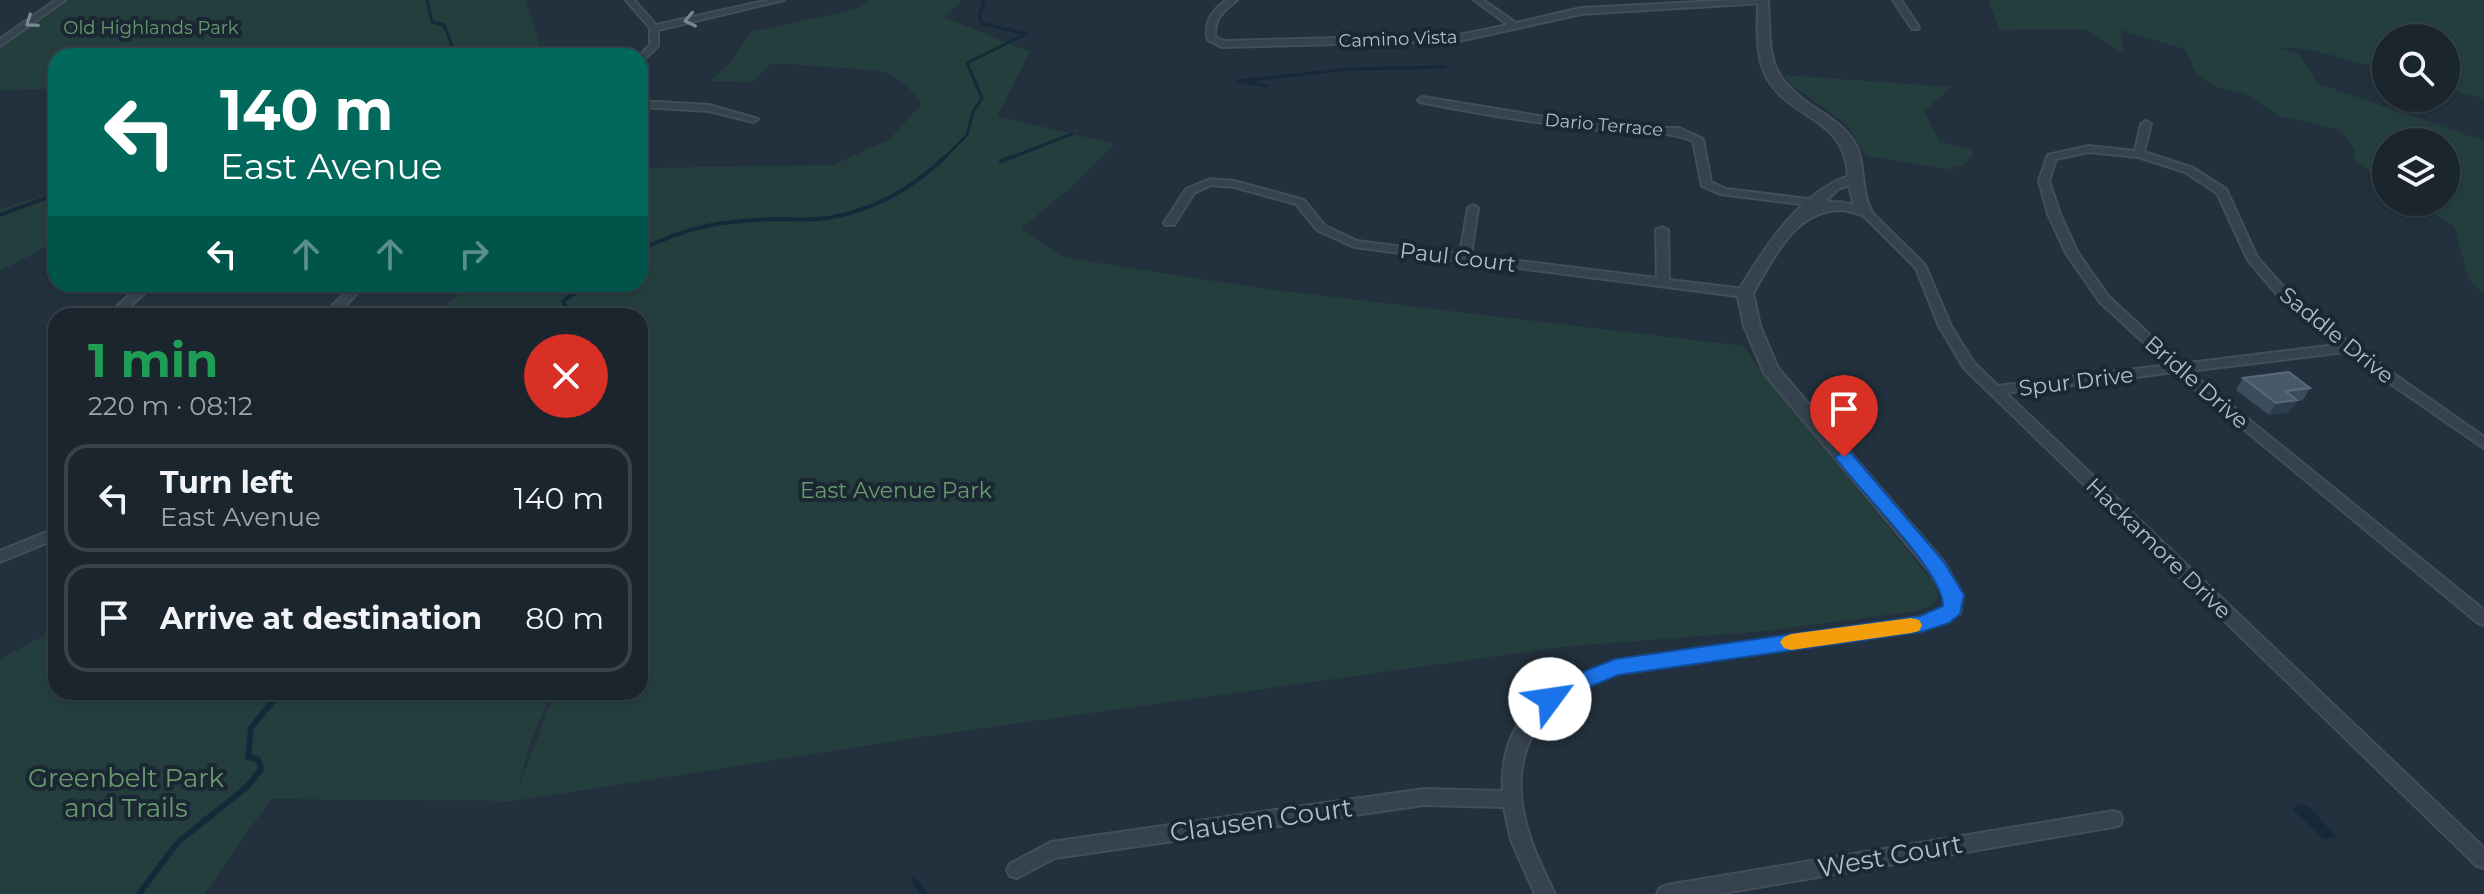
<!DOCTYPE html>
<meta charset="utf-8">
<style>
:root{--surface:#1a252e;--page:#232d36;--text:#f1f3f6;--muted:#9fa5aa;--line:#38424a}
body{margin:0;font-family:Montserrat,sans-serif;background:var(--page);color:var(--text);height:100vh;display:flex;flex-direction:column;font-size:30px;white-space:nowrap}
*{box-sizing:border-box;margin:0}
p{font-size:26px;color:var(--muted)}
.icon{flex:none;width:44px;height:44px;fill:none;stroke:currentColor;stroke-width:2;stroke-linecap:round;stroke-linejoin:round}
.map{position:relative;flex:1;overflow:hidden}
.details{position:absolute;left:48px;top:308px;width:600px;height:392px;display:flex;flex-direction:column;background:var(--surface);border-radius:24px;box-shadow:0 2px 6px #0004,0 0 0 2px var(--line)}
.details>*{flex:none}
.top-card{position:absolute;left:48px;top:48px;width:600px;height:244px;border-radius:24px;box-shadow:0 2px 6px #0004,0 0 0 2px var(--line);background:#00695c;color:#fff;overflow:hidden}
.fabs{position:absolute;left:2372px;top:24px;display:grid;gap:16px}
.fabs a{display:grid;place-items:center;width:88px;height:88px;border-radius:50%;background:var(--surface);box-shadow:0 2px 6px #0004,0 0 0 2px var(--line);font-size:40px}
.pin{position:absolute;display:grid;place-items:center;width:68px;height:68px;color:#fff;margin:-82px -34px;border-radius:50% 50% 50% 0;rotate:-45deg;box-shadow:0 0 8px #0007}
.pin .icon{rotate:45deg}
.me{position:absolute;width:88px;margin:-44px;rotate:59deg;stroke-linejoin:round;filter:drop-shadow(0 0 6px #0008)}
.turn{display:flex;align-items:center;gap:28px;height:168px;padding:0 40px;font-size:36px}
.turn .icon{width:104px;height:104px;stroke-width:2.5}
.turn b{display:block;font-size:56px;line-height:68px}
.lanes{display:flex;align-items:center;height:76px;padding:0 40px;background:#0003;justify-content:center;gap:40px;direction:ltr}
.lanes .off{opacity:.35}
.round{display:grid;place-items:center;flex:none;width:84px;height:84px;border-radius:42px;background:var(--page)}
.overview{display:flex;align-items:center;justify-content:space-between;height:136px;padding:0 40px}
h1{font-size:48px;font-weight:700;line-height:60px;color:#1e9e55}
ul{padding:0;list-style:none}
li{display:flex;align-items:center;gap:24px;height:108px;margin:0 16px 12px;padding:0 24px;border:4px solid var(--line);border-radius:24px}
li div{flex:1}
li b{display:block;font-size:30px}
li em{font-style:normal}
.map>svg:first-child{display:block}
.green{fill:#243e3e}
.water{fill:#15293b}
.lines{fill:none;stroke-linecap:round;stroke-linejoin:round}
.stream-far2{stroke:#15293b;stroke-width:3}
.stream-far1{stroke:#15293b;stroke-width:4}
.stream{stroke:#15293b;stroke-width:6}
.minor-casing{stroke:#424e59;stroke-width:4}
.tertiary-casing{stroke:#424e59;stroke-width:4}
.minor{fill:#36424d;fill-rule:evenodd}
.tertiary{fill:#36424d;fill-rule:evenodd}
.wall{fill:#3c4d5c}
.shaded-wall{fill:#2c3d4b}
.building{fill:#485968;stroke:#596977;stroke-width:2}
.oneway{stroke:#7a8691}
.route{fill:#1a73e8;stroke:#114b97;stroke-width:2}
.slow{fill:#f59e0b}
.labels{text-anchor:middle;stroke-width:8;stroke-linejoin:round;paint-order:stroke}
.far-park-label{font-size:18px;fill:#679b6d;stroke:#1b2732}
.far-street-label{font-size:18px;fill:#b1bdc9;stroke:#1b2732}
.street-label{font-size:22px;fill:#b1bdc9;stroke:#1b2732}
.park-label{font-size:22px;fill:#679b6d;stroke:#1b2732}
.near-park-label{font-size:26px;fill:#679b6d;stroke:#1b2732}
.near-street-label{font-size:26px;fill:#b1bdc9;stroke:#1b2732}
</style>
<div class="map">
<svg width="2484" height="894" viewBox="0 0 2484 894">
<rect width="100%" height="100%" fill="#22313d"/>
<path class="green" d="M61,0h465l17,56h-487v57l-9,-24 -47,1v-48z
M870,0h92l-18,17 86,35 -33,64 117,28 -43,43 -50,42 42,28 60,10 151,23 470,56 12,19 177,217 5,13 -4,9 -17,7 -152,20 -204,16 -626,88 -421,66 -243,-2 -67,95h-204v-235l56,-30v63h495l-22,54 -11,42 37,-96h85v-376h-204l32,-32h172v-116l194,-3 57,-27 31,-35 -16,-18 -23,-14 -111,-8 -19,19 -43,-1 23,-21 18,-28 102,-22z
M1988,0h496v99l-38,-11v-50h-60v32l-77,-21 -33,-2 23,7 18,29 167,58v154l-15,-15 -15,-54 -40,-24h32v-60h-60v43l-33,-26 3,-9 -17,-21 -60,-13 -35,-23 -28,-6 -19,-12 -12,-26 -64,-19 2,23 -37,-24 -86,1z
M1784,75l167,12 -27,24 16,31 35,8 -12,17 -10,-2 2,5 -89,-14 -19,-31 -57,-41z
M56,192v50l-56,29v-62z"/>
<path class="water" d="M2298,804l10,2 30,32 -14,1 -31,-29z"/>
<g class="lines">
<path class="stream-far2" d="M427,0l5,22 12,3 8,20 -12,11
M1267,86l-28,-5 111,-12 95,-2
M944,158l23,-23 6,-23 9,-14 -15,-35 59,-29 -44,-11 -3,-5 5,-18
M1010,158l62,-24"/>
<path class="stream-far1" d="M1001,161l14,-5
M0,215l56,-21
M640,251c44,-25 88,-31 137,-32 18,0 39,2 56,-2 43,-8 82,-31 113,-61
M562,316l5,-7 -4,-8 25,-17"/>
<path class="stream" d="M914,880l10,14
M139,894l39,-52 70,-56 13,-17 -3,-10 -10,-2 3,-29 29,-36"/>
<g class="minor-casing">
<path id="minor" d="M56,0h9l-65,46v-7z
M626,0h8l22,25 113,-25h15l-126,30v16l-18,17 -1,-7 11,-11v-17z
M1227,0h10c-14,11 -23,18 -22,37l9,4 235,-6 49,-10 -34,-25h9l33,23 65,-15 155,-8 31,1 -4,2 -182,11 -122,27 -237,6 -14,-7c-5,-18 4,-30 19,-40z
M1893,0h8l18,27 -1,2h-6z
M1423,97l147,24 63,7h46l24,11 8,43 15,7 114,14 5,3 -5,3 -120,-15 -18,-8 -9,-45c-26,-11 -56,-7 -85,-10 -62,-7 -126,-16 -188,-29l-2,-2z
M640,101l69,4 49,14 -5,3 -44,-11 -69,-4z
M2146,121l5,3 -7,28 49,16 33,21 31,68 31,35 64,53 132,92v11l-139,-96 -156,19 295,239v15l-6,-2 -303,-251 -169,21 478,455v20l-7,-2 -513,-498 -25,-42 -23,-58 -56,-56 5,-3 4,1 56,55 26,61 23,37 24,23 170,-21 -68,-63 -34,-49 -18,-39 -9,-33 9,-26 41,-9 46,5 6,-27zM2089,152l49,5 47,15 32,21 31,67 32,38 56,47 -155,19 -73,-68 -30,-43 -18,-39 -11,-33 7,-22z
M1210,179l24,2 70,19 21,26 32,15 103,13 8,-46 5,-3 5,3 -7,47 186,23 -1,-48 6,-3 6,3 1,50 76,9 6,4 -6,4 -391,-50 -37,-17 -21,-26 -62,-17 -23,-2 -17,8 -20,32h-8l-2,-2 22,-34z
M141,284h13l-34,32h-13z
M353,284h13l-30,32h-13z
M56,528v11l-56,23v-11z
M1953,603l6,2 2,4c-9,12 -25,16 -40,21l-306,44c-83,27 -113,86 -83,169 6,18 15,34 23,51h-20l-24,-54 -7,-33 -80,-2 -369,53 -38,20 -7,-2 -3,-6 3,-6 41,-22 373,-53 79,2c-5,-75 49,-110 112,-129l305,-44z
M2113,811l7,2 2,6 -2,6 -7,2 -395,67h-61l3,-6 7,-3z"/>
</g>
<g class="tertiary-casing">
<path id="tertiary" d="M1758,0h10c3,55 -3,75 47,108 14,9 28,18 38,32 14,21 6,49 19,72l-7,4c-7,-2 -17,-6 -25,-6 -46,1 -67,49 -87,83l7,33 18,42 166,194 19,33 -3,19h-14l-3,-19 -14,-24 -165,-198 -20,-47 -7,-33c28,-45 60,-98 111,-117 -2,-61 -61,-56 -83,-102 -10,-22 -7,-50 -7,-74zM1849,185l5,20 -14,-3 -21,6 19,-19z"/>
</g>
<use href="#minor" class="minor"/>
<use href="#tertiary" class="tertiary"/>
</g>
<path class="wall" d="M2243,378l67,10 -7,12 -6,1 -8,11 -20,3 -33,-25z"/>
<path class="shaded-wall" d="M2297,400l-8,12 -20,3 7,-12z"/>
<path class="building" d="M2289,372l21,16 -25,3 12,9 -21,3 -33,-25z"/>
<defs><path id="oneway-chevron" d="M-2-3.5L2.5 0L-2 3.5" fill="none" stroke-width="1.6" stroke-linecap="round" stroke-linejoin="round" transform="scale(2)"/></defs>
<g class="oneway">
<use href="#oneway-chevron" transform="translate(690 20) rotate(168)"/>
<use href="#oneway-chevron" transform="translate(31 22) rotate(145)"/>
</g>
<path class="route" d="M1844,452l7,1 93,109 20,33 -4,19 -11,9 -28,9 -303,43 -43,18 -17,12 -8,3 -8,-3 -3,-6 21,-18 55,-22 305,-43 23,-10c1,-34 -85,-116 -108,-149z"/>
<path class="slow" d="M1911,618l8,2 3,5 -3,6 -8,2 -120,17 -7,-2 -4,-6 4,-5 7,-3z"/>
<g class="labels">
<g class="far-park-label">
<text x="151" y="34">Old Highlands Park</text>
</g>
<g class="far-street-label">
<text transform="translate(1398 39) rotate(-2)" y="6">Camino Vista</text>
<text transform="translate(1604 125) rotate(5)" y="6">Dario Terrace</text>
</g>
<g class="street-label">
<text transform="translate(1458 257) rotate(7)" y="8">Paul Court</text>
<text transform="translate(2337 335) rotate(39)" y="8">Saddle Drive</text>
<text transform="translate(2076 381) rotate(-7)" y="8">Spur Drive</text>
<text transform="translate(2197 382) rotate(41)" y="8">Bridle Drive</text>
<text transform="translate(2159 548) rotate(44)" y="8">Hackamore Drive</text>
</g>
<g class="park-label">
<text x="896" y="498">East Avenue Park</text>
</g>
<g class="near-park-label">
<text x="126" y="787">Greenbelt Park<tspan x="126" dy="30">and Trails</tspan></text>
</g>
<g class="near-street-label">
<text transform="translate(1261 820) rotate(-8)" y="9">Clausen Court</text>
<text transform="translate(1890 856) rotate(-10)" y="9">West Court</text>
</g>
</g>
</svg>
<div class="fabs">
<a><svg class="icon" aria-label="search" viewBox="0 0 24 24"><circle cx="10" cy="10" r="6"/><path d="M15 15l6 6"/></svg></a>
<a><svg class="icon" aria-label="layers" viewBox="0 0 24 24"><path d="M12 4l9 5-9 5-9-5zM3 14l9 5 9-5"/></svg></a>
</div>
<div class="pin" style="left:1844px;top:457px;background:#d93025"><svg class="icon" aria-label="arrive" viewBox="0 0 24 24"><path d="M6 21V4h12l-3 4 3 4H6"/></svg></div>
<svg class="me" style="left:1550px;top:699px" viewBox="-20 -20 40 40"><circle r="19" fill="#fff"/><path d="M0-13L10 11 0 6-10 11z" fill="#1a73e8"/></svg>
<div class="top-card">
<div class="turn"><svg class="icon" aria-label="left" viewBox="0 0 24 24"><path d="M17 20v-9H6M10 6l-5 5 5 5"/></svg><div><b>140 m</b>East Avenue</div></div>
<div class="lanes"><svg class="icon" aria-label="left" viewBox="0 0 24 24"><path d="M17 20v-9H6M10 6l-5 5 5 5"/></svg><svg class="icon off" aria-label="ahead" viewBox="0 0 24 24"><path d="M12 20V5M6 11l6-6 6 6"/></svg><svg class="icon off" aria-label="ahead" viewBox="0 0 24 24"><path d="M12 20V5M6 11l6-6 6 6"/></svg><svg class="icon off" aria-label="right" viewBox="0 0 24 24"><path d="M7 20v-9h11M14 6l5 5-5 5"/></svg></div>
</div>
<section class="details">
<div class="overview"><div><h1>1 min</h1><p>220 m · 08:12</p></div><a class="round" style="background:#d93025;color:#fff"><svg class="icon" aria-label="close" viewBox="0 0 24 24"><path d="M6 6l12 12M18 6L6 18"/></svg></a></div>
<ul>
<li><svg class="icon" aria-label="left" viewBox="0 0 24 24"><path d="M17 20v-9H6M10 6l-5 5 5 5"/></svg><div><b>Turn left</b><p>East Avenue</p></div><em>140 m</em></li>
<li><svg class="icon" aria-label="arrive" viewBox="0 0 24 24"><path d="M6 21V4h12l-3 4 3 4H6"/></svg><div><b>Arrive at destination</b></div><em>80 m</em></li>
</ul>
</section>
</div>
